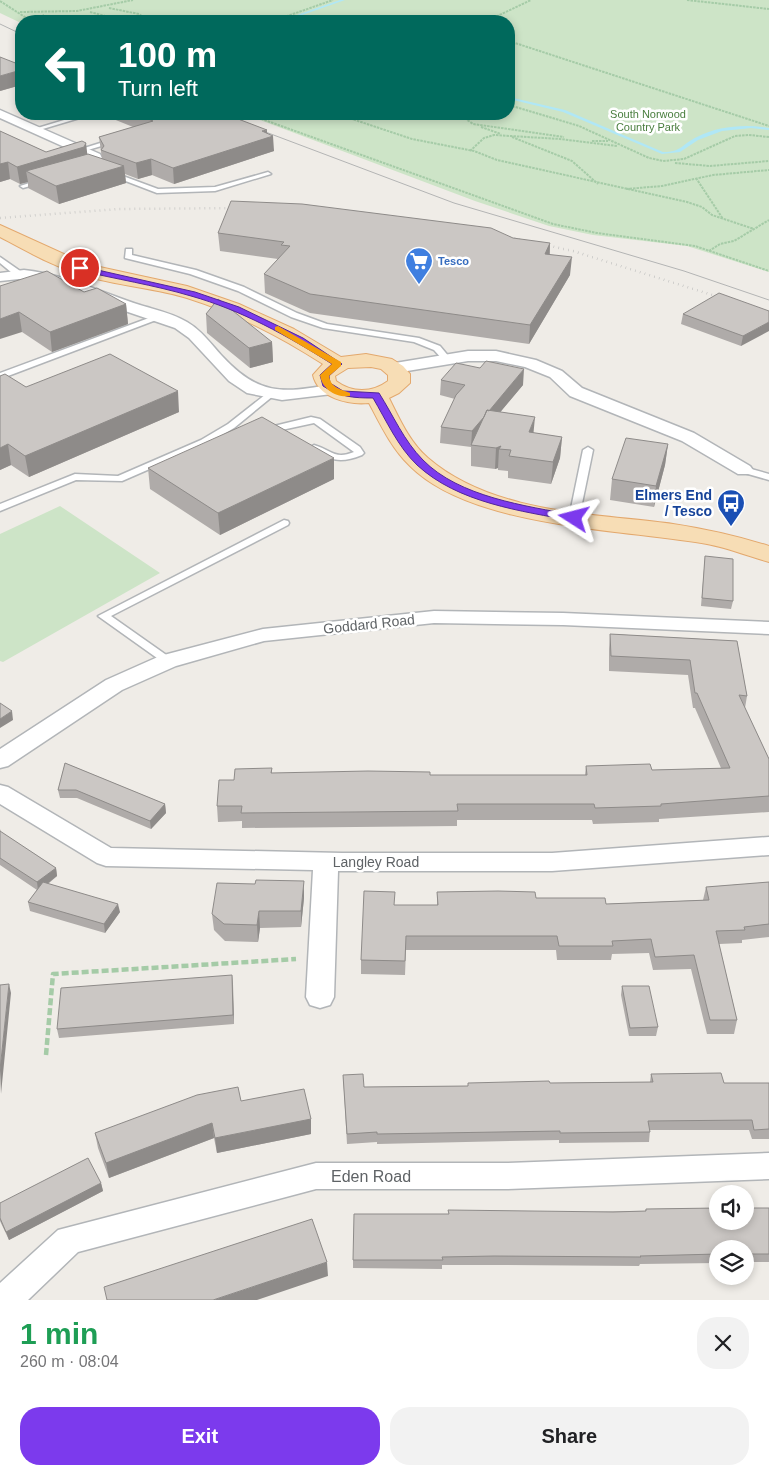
<!DOCTYPE html>
<meta charset="utf-8">
<style>
:root{--surface:#fff;--page:#f2f2f2;--text:#202124;--muted:#757577;--accent:#7c3aed}
body{margin:0;font-family:Arial,sans-serif;background:var(--page);color:var(--text);height:100vh;display:flex;flex-direction:column;font-size:19px;white-space:nowrap}
*{box-sizing:border-box;margin:0}
p{font-size:16px;color:var(--muted)}
.icon{flex:none;width:28px;height:28px;fill:none;stroke:currentColor;stroke-width:2;stroke-linecap:round;stroke-linejoin:round}
.map{position:relative;height:1300px;overflow:hidden}
.details{display:flex;flex-direction:column;background:var(--surface);flex:1}
.details>*{flex:none}
.guide{position:absolute;left:15px;top:15px;width:500px;height:105px;border-radius:20px;box-shadow:0 2px 8px #0003;background:#00695c;color:#fff;overflow:hidden}
.fabs{position:absolute;left:709px;top:1185px;display:grid;gap:10px}
.fabs a{display:grid;place-items:center;width:45px;height:45px;border-radius:50%;background:var(--surface);box-shadow:0 2px 8px #0003;font-size:25px}
.pin{position:absolute;display:grid;place-items:center;width:42px;height:42px;color:#fff;margin:-21px;border:2px solid #fff;border-radius:50%;box-shadow:0 1px 5px #0007}
.me{position:absolute;width:55px;margin:-28px;rotate:279deg;stroke-linejoin:round;filter:drop-shadow(0 0 4px #0008)}
.turn{display:flex;align-items:center;gap:18px;height:105px;padding:0 20px;font-size:22px}
.turn .icon{width:65px;height:65px;stroke-width:2.5}
.turn b{display:block;font-size:35px;line-height:42px}
.round{display:grid;place-items:center;flex:none;width:52px;height:52px;border-radius:20px;background:var(--page)}
.summary{display:flex;align-items:center;justify-content:space-between;height:85px;padding:0 20px}
h1{font-size:30px;font-weight:700;line-height:38px;color:#1e9e55}
.primary-button{display:flex;gap:10px;margin-top:auto;padding:10px 20px}
.primary-button a{flex:1;height:58px;border-radius:20px;background:var(--accent);color:#fff;font-size:20px;font-weight:700;line-height:58px;text-align:center}
.primary-button a+a{background:var(--page);color:var(--text)}
.map>svg:first-child{display:block}
.green{fill:#cde4c7}
.lines{fill:none;stroke-linecap:round;stroke-linejoin:round}
.stream{fill:#b0e7f6;fill-rule:evenodd}
.service-casing{stroke:#b2b5b8;stroke-width:3}
.minor-casing{stroke:#b2b5b8;stroke-width:3}
.primary-casing{stroke:#e3a86d;stroke-width:2}
.path-far1{stroke:#a5cba7;stroke-width:2;stroke-dasharray:2.5 1;stroke-linecap:butt}
.path{stroke:#a5cba7;stroke-width:4.5;stroke-dasharray:7 3;stroke-linecap:butt}
.service{fill:#fff;fill-rule:evenodd}
.minor{fill:#fff;fill-rule:evenodd}
.primary{fill:#f7ddb5;fill-rule:evenodd}
.tram{stroke:#b3b4b4;stroke-width:1}
.rail{stroke:#b3b4b4;stroke-width:2.5;stroke-dasharray:0.5 4.5;stroke-linecap:butt}
.wall{fill:#afaba9}
.shaded-wall{fill:#8e8b89}
.building{fill:#cbc7c4;stroke:#8e8b89}
.route{fill:#7c3aed;stroke:#51269a}
.slow{fill:#f59e0b}
.labels{text-anchor:middle;stroke-width:5;stroke-linejoin:round;paint-order:stroke}
.far-park-label{font-size:11px;fill:#497e3e;stroke:#fff}
.far-shop-label{font-size:11px;font-weight:bold;fill:#366cbe;stroke:#fff;text-anchor:start}
.transit-label{font-size:14px;font-weight:bold;fill:#164399;stroke:#fff;text-anchor:end}
.street-label{font-size:14px;fill:#5f6366;stroke:#fff}
.near-street-label{font-size:16px;fill:#5f6366;stroke:#fff}
</style>
<div class="map">
<svg width="769" height="1300" viewBox="0 0 769 1300">
<rect width="100%" height="100%" fill="#efece7"/>
<path class="green" d="M0,0h769v272l-82,-26 -94,-11 -44,-9 -74,-25 -231,-87h265v-93l-488,2 -21,-10z
M60,506l100,67 -157,89 -3,-1v-127z"/>
<g class="lines">
<path class="stream" d="M340,0h5l-60,21h-5z
M509,97l56,13 98,42c19,0 19,-8 34,-15 22,-11 48,-13 72,-9v2l-18,-2 -29,3 -24,9 -18,12 -18,2 -99,-42 -54,-13z"/>
<g class="service-casing">
<path id="service" d="M84,114h9l-57,17 -5,-1z
M113,139l3,2 -1,1 -34,10 -3,-2z
M112,172l46,17 57,-2 53,-15 3,2 -56,17 -58,2 -47,-18v-2z
M42,179l3,2 -1,1 -21,6 -3,-2z
M126,249h6v6l64,15 48,17 53,26 30,11 92,14 21,8 10,12 -1,2h-6l-9,-10 -20,-8 -91,-14 -32,-11 -53,-26 -48,-17 -65,-16z
M0,257l23,16v4h-6l-17,-14z
M157,315l7,2 -164,62v-6z
M270,391l4,3 -1,2 -39,32 -27,16 -85,37 -46,-1 -76,31v-7l75,-30 43,2 83,-36 27,-16z
M311,417l9,2 40,28 4,6 -2,2c-22,9 -31,5 -51,-5l-2,-2 5,-3c17,5 21,15 40,7l-40,-29 -37,8 -5,-3 2,-2z
M588,447l5,3 -14,68 -5,3 -5,-3 14,-68z
M744,467l25,7v6l-28,-8 -2,-2z
M284,520l4,1 1,2 -1,2 -177,91 61,43 2,2 -2,2h-8l-66,-47z"/>
</g>
<g class="minor-casing">
<path id="minor" d="M0,110l100,44 4,8 -7,7h-8l-2,-3 4,-7 -91,-41z
M24,270c40,4 79,23 116,35 16,5 32,8 47,17 14,8 24,22 35,34 36,39 60,38 110,28l6,1 2,4 -2,4 -6,1 -50,6 -35,-7 -18,-12 -40,-43 -14,-10 -138,-47 -18,-2 -19,2v-8z
M468,351h28l40,9 26,11 20,17 112,45 56,33 3,4 -3,4h-12l-56,-33 -112,-45 -20,-19 -25,-10 -29,-6h-28l-73,12 -8,-5 8,-5z
M434,611l129,2 206,9v12l-206,-9 -129,-2 -170,18 -88,25 -54,24 -114,76 -8,2v-19l106,-69 54,-24 103,-27z
M0,785l8,2 103,61 231,5h210l217,-16v18l-217,16h-214l-4,126 -4,8 -10,3 -10,-3 -4,-8 7,-127 -207,-4 -9,-3 -97,-59z
M769,1153v26l-262,10h-191l-238,63 -50,48h-28v-17l58,-53 258,-67h191z"/>
</g>
<g class="primary-casing">
<path id="primary" d="M0,225l86,39 101,22 52,18 55,25 47,28 25,-3 26,5 11,7 7,8v9l-11,10 -10,5c10,20 21,45 39,60 65,56 165,55 245,66 33,5 64,12 96,22v16c-21,-6 -41,-14 -62,-18 -84,-15 -235,-16 -297,-78 -18,-17 -30,-42 -41,-63 -21,2 -51,-5 -56,-28l10,-11c-42,-27 -88,-51 -136,-66 -33,-10 -68,-12 -101,-22 -30,-8 -58,-24 -86,-39zM371,367l10,2 7,6v6c-16,12 -36,12 -52,0l-1,-5 13,-8z"/>
</g>
<path class="path-far1" d="M687,0l82,9
M0,1l31,20
M109,8l30,6 10,7
M20,12l57,-1 56,-11
M90,12l35,9
M30,21l14,-6
M273,21l60,-21
M487,21l44,-21
M509,41l260,85
M509,105l70,21 70,32 14,3 21,-2 51,-23 14,-1 20,2
M248,114l305,110 44,9 98,13 74,25
M337,114l75,25 62,12 23,9 190,42 15,5 10,8 42,14
M459,114l14,10 91,13
M481,127l20,7
M512,137l60,24 26,23
M592,141h16
M470,151l14,-13 10,-3 66,4 57,7
M675,163l35,3 59,-5
M696,178l27,41
M626,189l36,-3 51,-11 56,-5
M709,251l11,-7 14,-3 35,-21"/>
<path class="path" d="M46,1055l7,-81 243,-15"/>
<use href="#service" class="service"/>
<use href="#minor" class="minor"/>
<use href="#primary" class="primary"/>
<path class="tram" d="M0,24l21,10
M255,128l199,75 230,68 85,29"/>
<path class="rail" d="M0,218l119,-9 123,-1
M495,234l78,17 155,49"/>
</g>
<path class="wall" d="M17,53h4v32l-21,6 19,-27z
M101,114h124l42,19 7,18 -100,33 -22,-9 -14,4 -13,-5 1,9 -67,21 -31,-16v-6l-8,2 -10,-5 -10,3v-51l46,21 42,2 14,5 -3,-22 34,-10z
M218,233l332,10v11l20,21 -41,69 -219,-31 -45,-20 -1,-19 14,-15 -58,-8z
M0,286l84,6 42,12 2,20 -76,28 -30,-20z
M769,311l-28,35 -60,-22 2,-10z
M206,314l66,28 1,20 -23,6 -43,-35z
M0,376l26,11 153,25 -150,65 -18,-12 -11,5z
M441,380l82,5 -23,27 34,21 28,4 -2,21 -9,26 -43,-6v-7l-10,-1v-2l-3,1 -24,-3v-19l-31,-4 1,-16 14,-28 -15,-4z
M668,444l-3,21 -11,42 -44,-7 2,-21z
M148,468l186,11 -114,56 -70,-46z
M705,556l28,45 -2,8 -30,-3z
M610,634l127,7 10,55 -2,12 24,51v53l-110,7v3l-66,2 -1,-4h-135v6l-215,2v-7l-24,1 -1,-16 17,-26 38,-12v5l158,2h155l1,-9 66,4 69,-2 -26,-60h-2l-5,-33 -79,-4v-22z
M65,763l100,41 1,9 -15,16 -74,-31h-17l-2,-8z
M0,829l1,3 55,36 1,8 -9,8 72,28 -15,21 -75,-22 -2,-9 9,-12 -37,-25z
M769,882v55l-27,3v3l-23,1 18,76 -3,14h-27l-16,-65 -38,1 -4,-17 -37,1 -1,6h-54l-1,-10h-150l-1,25 -44,-1v-14l33,-55h43v-13l99,6 70,6 97,-4 3,-13z
M304,898l-3,29 -41,1 -2,14 -33,-1 -11,-11 -2,-16z
M232,975l2,49 -175,14 -2,-9z
M622,986l36,41 -2,9h-27l-8,-41z
M651,1074l73,9h45v56h-17l-3,-9h-99l-1,12 -90,1v-3l-182,4v-2l-30,2 -4,-69 21,12 104,-1 82,-3 100,-1z
M241,1101l70,18v15l-94,19 -3,-15 -105,40 -11,-30 -3,-15z
M101,1183l2,8 -94,49 -9,-19v-18z
M769,1208v54h-24v-13h-27v14l-78,1 -1,2 -145,-1h-52v4l-89,-1v-8l95,-46 197,-3 1,-2z"/>
<path class="shaded-wall" d="M21,70v15l-21,6v-15z
M267,130v8l6,-2 1,15 -100,33 -1,-16z
M86,143l2,17 -62,11 2,11 -8,2 -3,-17z
M151,159l1,16 -14,4 -2,-16z
M8,162l2,17 -10,3v-18z
M124,166l2,17 -67,21 -3,-18z
M550,243l-1,19 -4,-8z
M572,257l-2,18 -41,69 1,-19z
M126,304l2,20 -76,28 -2,-20z
M19,312l3,20 -22,7v-20z
M769,322v9l-28,15 2,-10z
M272,342l1,20 -23,6 -1,-20z
M524,369l-1,16 -50,60h-2v2l1,-16z
M178,391l1,21 -150,65 -4,-21z
M535,417l-2,21 -4,-6z
M562,437l-2,21 -9,26 2,-22z
M8,444l3,21 -11,5v-22z
M668,444l-3,21 -11,42 2,-21z
M501,446l-2,3 -1,19 -3,1 1,-21z
M334,458v21l-114,56 -2,-22z
M12,711l1,9 -13,8v-9z
M165,804l1,9 -15,16 -1,-8z
M56,868l1,8 -19,15 -1,-9z
M304,881v17l-3,29v-16z
M118,904l2,8 -15,21 -1,-9z
M259,911l1,17 -2,14 -1,-17z
M232,975l1,9 1,40 -1,-9z
M9,984l2,9 -10,101 -1,-24z
M311,1119v15l-94,19 -2,-15z
M212,1123l2,15 -105,40 -3,-15z
M101,1183l2,8 -94,49 -3,-8z
M327,1262l1,14 -71,24h-44z"/>
<path class="building" d="M17,53h4v17l-21,6v-19l18,7 3,-2v-6z
M136,114h89l42,16 -5,1 11,5 -100,32 -22,-9 -15,4 -35,-13 3,-4 -5,-9 54,-16z
M0,131l46,21 36,-11 4,2 -2,4 -67,20 -9,-5 -8,2z
M88,154l36,12 -68,20 -30,-15z
M231,201l71,3 189,24 22,10 37,5 -5,11 27,3 -42,68 -220,-31 -46,-20 26,-28 -9,-1 3,-3 -66,-9z
M47,271l37,21 13,-4 29,16 -76,28 -31,-20 -19,7v-33z
M719,293l50,18v11l-26,14 -60,-22z
M218,299l54,43 -23,6 -43,-34z
M110,354l68,37 -153,65 -17,-12 -8,4v-72l5,-2 21,13z
M486,361l38,8 -35,42 -2,-1 -3,7 -12,14 -31,-4 15,-32 9,-10 -24,-5 15,-17 24,5z
M487,410l48,7 -6,15 33,5 -9,25 -44,-6 2,-6 -12,-1 2,-3 -5,2 -25,-3z
M262,417l72,41 -116,55 -70,-45z
M626,438l42,6 -12,42 -44,-7z
M705,556l28,3v42l-31,-3z
M610,634l127,7 10,55 -8,-1 30,64v37l-108,8v2l-66,2 -1,-4h-137l1,7 -217,2 1,-7h-25l2,-26h15l1,-11 37,-1 -1,5 97,-2 62,1v3h157l-1,-9 64,-2 2,6 78,-2 -33,-75h-2l-5,-33 -79,-4z
M0,703l12,8 -12,8z
M65,763l100,41 -15,17 -74,-31h-18z
M0,831l56,37 -19,14 -37,-24z
M256,880l48,1 -3,30h-42l-2,14 -33,-1 -12,-10 5,-31 38,1z
M43,882l75,22 -14,20 -76,-22z
M769,882v42l-25,3 1,3 -29,1 21,89h-27l-16,-65 -39,2 -4,-18 -39,2 1,5h-54l-2,-10h-151l-1,25 -44,-1 3,-69 31,1 -1,13h44l-1,-13 61,-1 37,1 1,6h69l1,6 103,-4 -3,-13z
M232,975l1,40 -176,14 4,-41z
M9,984l-9,86v-85z
M622,986h27l9,41 -28,1z
M721,1073l3,10h45v46l-15,1 -2,-10 -104,1 2,11 -90,1v-2l-183,3v-2l-30,2 -4,-59 20,-1 1,13 104,-1v-3l81,-2 1,2 103,-1 -2,-8z
M238,1087l3,14 63,-12 7,30 -96,19 -3,-15 -106,40 -11,-30 102,-38z
M88,1158l13,25 -95,49 -6,-14v-15z
M718,1208v13h27v-13h24v46h-24v-5h-27v5l-78,2 1,1 -147,-1 -52,1 1,3h-90l1,-46h95l-1,-4 165,2 33,-1v-2z
M312,1219l15,43 -114,38h-106l-3,-13z"/>
<path class="route" d="M80,266l115,26 44,15 64,31 39,26 -13,12 1,7 13,8 36,2c14,22 25,48 44,67 36,37 103,46 151,55l5,3 -5,3c-53,-10 -116,-18 -157,-56 -19,-18 -31,-45 -44,-67 -20,0 -33,-1 -50,-12l-3,-11 12,-11c-44,-28 -91,-54 -141,-68 -37,-11 -76,-17 -113,-26v-3z"/>
<path class="slow" d="M278,326l63,36v4l-12,10c2,12 11,13 21,17v3c-14,2 -28,-7 -30,-21l12,-11 -57,-34v-3z"/>
<defs>
<g id="supermarket-pin" transform="scale(1.4375)"><path d="M0 17L-7.5 6A9.5 9.5 0 1 1 7.5 6Z" fill="#3f7fe0" stroke="#fff"/><path d="M-6-5.5h2.5l.6 2H6L4.5 2H-2.5L-4.4-4H-6ZM-1.5 3.2a1.3 1.3 0 1 0 .1 0ZM3 3.2a1.3 1.3 0 1 0 .1 0Z" fill="#fff"/></g>
<g id="bus-pin" transform="scale(1.4375)"><path d="M0 17L-7.5 6A9.5 9.5 0 1 1 7.5 6Z" fill="#1a4fb4" stroke="#fff"/><path d="M-5-6H5V4H4V6H2V4H-2V6H-4V4H-5ZM-3.5-4V0h7V-4ZM-3.5 1.2v1.5H-2V1.2ZM2 1.2v1.5H3.5V1.2Z" fill="#fff"/></g>
</defs>
<g fill-rule="evenodd">
<use href="#supermarket-pin" x="419" y="261"/>
<use href="#bus-pin" x="731" y="503"/>
</g>
<g class="labels">
<g class="far-park-label">
<text x="648" y="118">South Norwood<tspan x="648" dy="13">Country Park</tspan></text>
</g>
<g class="far-shop-label">
<text x="438" y="265">Tesco</text>
</g>
<g class="transit-label">
<text x="712" y="500">Elmers End<tspan x="712" dy="16">/ Tesco</tspan></text>
</g>
<g class="street-label">
<text transform="translate(369 624) rotate(-6)" y="5">Goddard Road</text>
<text x="376" y="867">Langley Road</text>
</g>
<g class="near-street-label">
<text x="371" y="1182">Eden Road</text>
</g>
</g>
</svg>
<div class="fabs">
<a><svg class="icon" aria-label="sound" viewBox="0 0 24 24"><path d="M4 9h4l5-4v14l-5-4H4zM17 9q2 3 0 6"/></svg></a>
<a><svg class="icon" aria-label="layers" viewBox="0 0 24 24"><path d="M12 4l9 5-9 5-9-5zM3 14l9 5 9-5"/></svg></a>
</div>
<div class="pin" style="left:80px;top:268px;background:#d93025"><svg class="icon" aria-label="arrive" viewBox="0 0 24 24"><path d="M6 21V4h12l-3 4 3 4H6"/></svg></div>
<svg class="me" style="left:574px;top:518px" viewBox="-20 -20 40 40"><path d="M0-17L14 15 0 8-14 15z" fill="#7c3aed" stroke="#fff" stroke-width="4"/></svg>
<div class="guide">
<div class="turn"><svg class="icon" aria-label="left" viewBox="0 0 24 24"><path d="M17 20v-9H6M10 6l-5 5 5 5"/></svg><div><b>100 m</b>Turn left</div></div>
</div>
</div>
<section class="details">
<div class="summary"><div><h1>1 min</h1><p>260 m · 08:04</p></div><a class="round"><svg class="icon" aria-label="close" viewBox="0 0 24 24"><path d="M6 6l12 12M18 6L6 18"/></svg></a></div>
<div class="primary-button"><a>Exit</a><a>Share</a></div>
</section>
